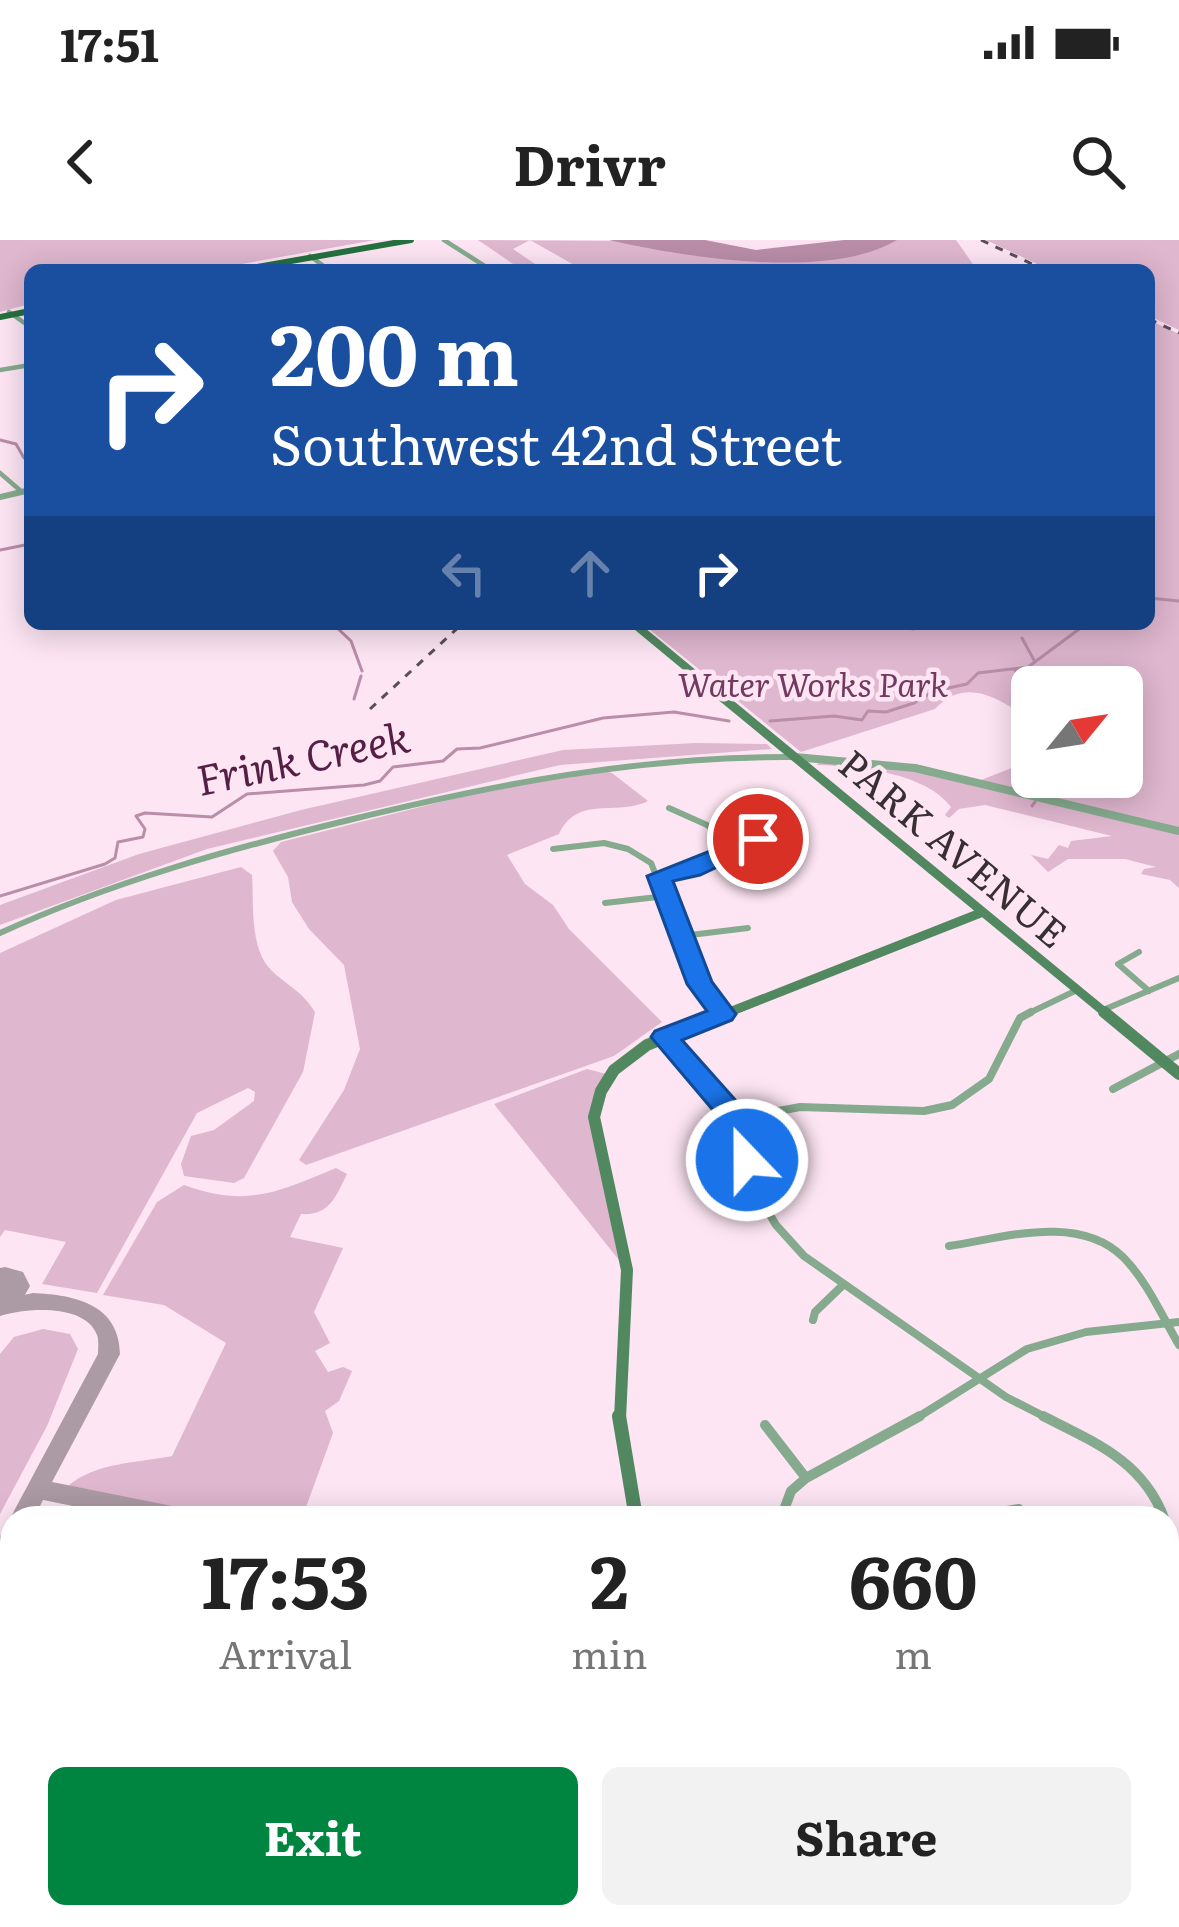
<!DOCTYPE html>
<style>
:root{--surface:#fff;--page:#f2f2f2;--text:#222;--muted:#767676;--accent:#008540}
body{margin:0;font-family:Literata,serif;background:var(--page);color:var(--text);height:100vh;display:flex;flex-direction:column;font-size:45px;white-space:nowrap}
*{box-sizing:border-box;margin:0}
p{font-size:39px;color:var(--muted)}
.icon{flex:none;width:66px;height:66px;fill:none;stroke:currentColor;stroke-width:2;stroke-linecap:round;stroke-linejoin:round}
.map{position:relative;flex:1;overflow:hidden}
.sheet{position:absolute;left:0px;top:1266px;width:1179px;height:423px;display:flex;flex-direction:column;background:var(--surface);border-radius:36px 36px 0 0;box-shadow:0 6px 30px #0003}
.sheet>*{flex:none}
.banner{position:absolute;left:24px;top:24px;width:1131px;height:366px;border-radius:18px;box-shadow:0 6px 30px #0003;background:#1a4fa0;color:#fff;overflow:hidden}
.needle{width:78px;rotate:60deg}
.tools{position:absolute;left:1011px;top:426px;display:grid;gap:24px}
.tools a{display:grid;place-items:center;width:132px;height:132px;border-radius:18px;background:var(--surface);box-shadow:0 6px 30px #0003;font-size:60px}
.pin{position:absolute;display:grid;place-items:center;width:102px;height:102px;color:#fff;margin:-51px;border:6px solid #fff;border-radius:50%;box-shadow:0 3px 12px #0007}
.me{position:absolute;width:132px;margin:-66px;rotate:338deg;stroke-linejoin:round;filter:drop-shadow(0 0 9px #0008)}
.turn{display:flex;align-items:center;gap:42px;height:252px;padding:0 48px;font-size:54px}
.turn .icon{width:156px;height:156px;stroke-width:2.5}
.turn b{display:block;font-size:84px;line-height:102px}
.lanes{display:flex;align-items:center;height:114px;padding:0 48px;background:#0003;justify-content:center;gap:60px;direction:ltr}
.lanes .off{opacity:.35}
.eta{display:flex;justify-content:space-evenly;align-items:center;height:204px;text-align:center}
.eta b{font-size:72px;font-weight:700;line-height:84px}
.button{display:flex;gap:24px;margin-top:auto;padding:24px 48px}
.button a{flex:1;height:138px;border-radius:18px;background:var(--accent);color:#fff;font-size:48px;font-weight:700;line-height:138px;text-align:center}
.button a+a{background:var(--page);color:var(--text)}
.status{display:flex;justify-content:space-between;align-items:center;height:84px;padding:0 60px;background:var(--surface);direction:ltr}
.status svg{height:33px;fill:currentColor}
header{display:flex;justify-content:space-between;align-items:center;height:156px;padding:0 48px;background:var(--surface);font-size:54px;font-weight:700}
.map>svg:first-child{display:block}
.green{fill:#dfb7cf}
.water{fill:#ba8da9}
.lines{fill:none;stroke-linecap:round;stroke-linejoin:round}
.stream{stroke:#ba8da9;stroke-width:3}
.taxiway{fill:#ac9aa4;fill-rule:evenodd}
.runway{fill:#ac9aa4;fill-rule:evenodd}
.minor-far3{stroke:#85aa8e;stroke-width:4.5}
.minor-far2{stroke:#85aa8e;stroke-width:6}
.minor-far1{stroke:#85aa8e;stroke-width:8}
.minor{stroke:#85aa8e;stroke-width:10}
.tertiary-far1{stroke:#85aa8e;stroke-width:6}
.tertiary{stroke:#85aa8e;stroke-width:8}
.secondary-far3{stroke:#518860;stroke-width:8}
.secondary-far2{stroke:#518860;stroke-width:9}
.secondary-far1{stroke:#518860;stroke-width:12}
.secondary{stroke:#518860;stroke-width:14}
.primary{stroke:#25703f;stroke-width:6}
.rail{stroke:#5b4f56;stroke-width:3;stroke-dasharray:8 8;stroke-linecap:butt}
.route{fill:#1a73e8;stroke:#114b97;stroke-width:3}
.labels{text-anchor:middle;stroke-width:9;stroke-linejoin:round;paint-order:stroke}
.far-park-label{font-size:33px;font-style:italic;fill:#73395f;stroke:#fde5f3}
.street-label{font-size:39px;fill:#382f34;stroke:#fde5f3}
.water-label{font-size:42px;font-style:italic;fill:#551e44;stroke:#fde5f3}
</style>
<div class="status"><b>17:51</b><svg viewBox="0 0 49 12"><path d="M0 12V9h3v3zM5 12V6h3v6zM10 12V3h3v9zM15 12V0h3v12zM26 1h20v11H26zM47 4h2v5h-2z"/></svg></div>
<header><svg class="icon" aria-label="back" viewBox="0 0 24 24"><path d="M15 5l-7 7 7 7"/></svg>Drivr<svg class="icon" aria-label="search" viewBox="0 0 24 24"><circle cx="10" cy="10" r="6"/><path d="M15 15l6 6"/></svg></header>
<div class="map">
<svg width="1179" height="1687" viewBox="0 0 1179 1687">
<rect width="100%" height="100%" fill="#fde5f3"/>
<path class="green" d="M0,0h375l-167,30h-178v34l-30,8z
M478,0l154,1 125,18 130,-19h69l21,30h-394l-53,-30 -17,9 31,21h-22z
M986,0h193v90l-30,-14v-46h-99z
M1149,80l30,14v495l-198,-49 51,-20v17h90v-90h-90v34c-31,-21 -65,-46 -97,-12l-134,43 -158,-128h506z
M696,503l71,1 5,5 -212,16 -353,84 -207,76v-20l139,-51 162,-44 262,-60z
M820,521l93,9 266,64v54l-9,-8 -29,-6 3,-5 12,-2 -31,-8h-57l-20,13 -17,-17 17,4 11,-14 9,3 3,-7 41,-5 -127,-31 -26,4 -10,9 -4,-3 6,-8c-25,-34 -92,-41 -134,-42z
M600,530l12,3 36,28c-32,16 -70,-7 -89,33l-52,21 18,29 28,21 16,24 93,93 -48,34 -308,109 -7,-5 45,-70 16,-41 -16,-84 -35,-36 -17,-27 -4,-25 -15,-26 8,-9 187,-47z
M241,627l11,8c2,29 -3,74 20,96 17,16 31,21 43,41l-12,60 -59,106 -10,5 -50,-7 -3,-12 10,-28 23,-6 40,-29 1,-9 -7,-4 -51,25 -100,180 -55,-9 24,-42 -61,-12 -5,7v-284l116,-53z
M587,829l23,6 -14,28 31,167 -133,-166z
M336,928l11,6c-11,22 -17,42 -46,40l-11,23 53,11 -29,64 16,31 -15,8 13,21 15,-5 9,4 -13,30 -14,10 8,22 -31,85h-73l-161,-32c28,-24 70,-23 104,-30l54,-113 -62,-38 -61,-10 54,-93 27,-17c63,23 94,7 152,-17z
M43,1089l27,5 8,15 -31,77 -47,88v-160l14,-17z"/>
<path class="water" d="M609,0h96l51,10 88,-10h53c-68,41 -214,17 -288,0z"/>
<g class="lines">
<path class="stream" d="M0,200l16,4 8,14 6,1
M0,310l30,-6
M1149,358l30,3
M333,384l18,17 11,30
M887,384l26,5
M1022,398l13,24
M1015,430l17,27
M354,459l7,-23
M770,481l64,-5 28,4 6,-9 18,1 28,-9 20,-12 33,-7 11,-11 50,-6 58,-43
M1038,553l16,-16
M1032,566l3,-4
M0,656l105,-32 10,-6 3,-16 25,-5 2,-8 -9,-13 9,-3 67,4 35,-23 117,-9 16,-4 13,-14 50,-6 14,-12 23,-1 123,-30 71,-6 55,9"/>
<path class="taxiway" d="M33,1053c42,2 86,11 87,61l-68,128 130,26 8,3 3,7h-60l-90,-18 -9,18h-22v3l-1,-3 3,-7 84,-157c0,-5 1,-15 -1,-19 -12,-32 -72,-27 -97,-19v-16z
M12,1286v33l-4,7 -8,3v-33l4,-7z"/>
<path class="runway" d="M5,1027l18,5 7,14 -12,21 -18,6v-45z"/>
<path class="minor-far3" d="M444,0l47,30
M310,16l19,14
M9,72l21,15
M0,130l30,-5
M0,233l22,19"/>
<path class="minor-far2" d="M669,568l38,17 28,22
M553,609l51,-6 24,6 23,14 49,121 22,29
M659,636l32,-6 67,-31
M605,663l61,-7
M0,693c112,-51 229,-84 349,-113 147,-36 292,-64 444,-63
M682,696l66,-8
M1139,712l-21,12 31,27
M1103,770l76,-32
M1025,775l52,-25"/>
<path class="minor-far1" d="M664,797l72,82 21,74 19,32 28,31 202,141 43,22
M1113,849l66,-35
M736,879l64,-12 124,4 28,-6 37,-26 31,-61 11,-6
M949,1006c54,-8 129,-33 174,11 24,24 39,59 56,88
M813,1080l2,-8 28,-27
M915,1179l112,-70 59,-17 93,-10"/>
<path class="minor" d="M1043,1176c51,26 100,45 121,102
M765,1185l41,53
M781,1278l10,-27 15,-13 114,-62
M967,1278l52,-9
M1167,1287l12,41
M1167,1405l12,2
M1167,1635l12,-8
M1120,1684l3,-7"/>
<path class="tertiary-far1" d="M0,257l30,-7"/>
<path class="tertiary" d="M795,517l120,11 264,63"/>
<path class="secondary-far3" d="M634,384l87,72"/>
<path class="secondary-far2" d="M717,453l391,322
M722,775l261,-103"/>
<path class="secondary-far1" d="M1104,772l75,62
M620,1179l7,-149 -33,-153 7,-26 13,-21 33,-25 82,-33"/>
<path class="secondary" d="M619,1176l17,102
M679,1687l5,-10"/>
<path class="primary" d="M240,30l171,-30
M0,77l30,-6"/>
<path class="rail" d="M981,0l64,30
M1149,79l30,14
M370,469l92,-85"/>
</g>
<path class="route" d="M758,592l11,7 -3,5 -66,31 -27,6 39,101 24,32 -4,6 -50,20 64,72 16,48 -15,10 -14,-10 -10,-38 -72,-85 4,-6 52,-20 -20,-27 -40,-108z"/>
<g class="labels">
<g class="far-park-label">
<text x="813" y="457">Water Works Park</text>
</g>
<g class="street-label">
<text transform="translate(953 609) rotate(40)" y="14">PARK AVENUE</text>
</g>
<g class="water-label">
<text transform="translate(303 519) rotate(-12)" y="15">Frink Creek</text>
</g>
</g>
</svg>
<div class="tools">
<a><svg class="needle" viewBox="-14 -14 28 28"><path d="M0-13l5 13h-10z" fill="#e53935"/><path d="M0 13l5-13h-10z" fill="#767676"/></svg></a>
</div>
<div class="pin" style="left:758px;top:599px;background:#d93025"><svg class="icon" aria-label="arrive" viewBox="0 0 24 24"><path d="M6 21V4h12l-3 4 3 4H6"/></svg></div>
<svg class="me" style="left:747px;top:920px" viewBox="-20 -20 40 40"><circle r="17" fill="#1a73e8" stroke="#fff" stroke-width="3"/><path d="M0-11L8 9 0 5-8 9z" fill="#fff"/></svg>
<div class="banner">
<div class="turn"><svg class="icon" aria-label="right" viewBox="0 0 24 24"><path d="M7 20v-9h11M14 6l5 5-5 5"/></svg><div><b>200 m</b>Southwest 42nd Street</div></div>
<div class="lanes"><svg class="icon off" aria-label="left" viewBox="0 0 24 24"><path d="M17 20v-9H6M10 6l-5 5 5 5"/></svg><svg class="icon off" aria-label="ahead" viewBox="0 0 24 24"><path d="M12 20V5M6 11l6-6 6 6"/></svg><svg class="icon" aria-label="right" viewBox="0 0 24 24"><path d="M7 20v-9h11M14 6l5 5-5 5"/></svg></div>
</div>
<section class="sheet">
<div class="eta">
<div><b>17:53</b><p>Arrival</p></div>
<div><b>2</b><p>min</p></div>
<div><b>660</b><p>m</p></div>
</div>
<div class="button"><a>Exit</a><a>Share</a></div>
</section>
</div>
